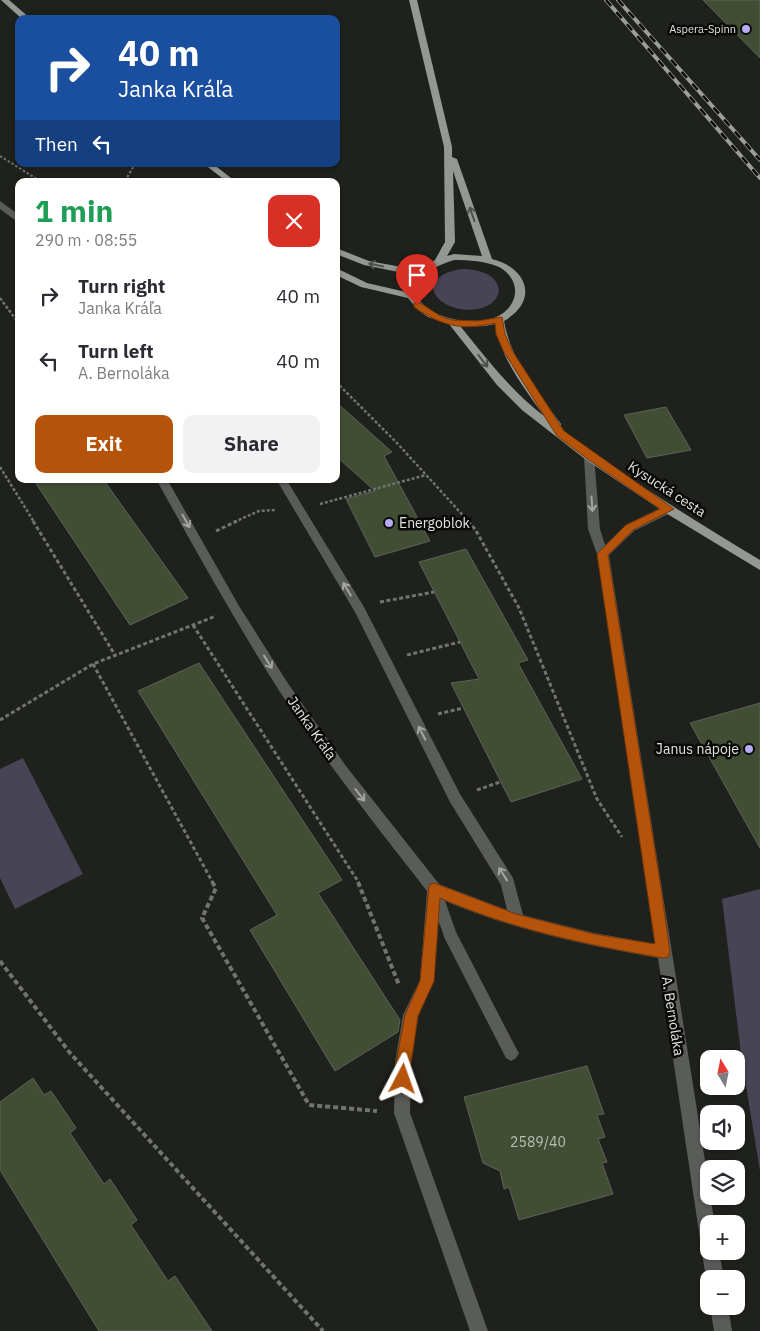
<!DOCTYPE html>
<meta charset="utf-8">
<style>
:root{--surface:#fff;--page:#f2f2f3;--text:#2b2b33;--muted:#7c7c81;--accent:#b45309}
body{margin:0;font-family:"IBM Plex Sans",sans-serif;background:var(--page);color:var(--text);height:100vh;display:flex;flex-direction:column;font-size:19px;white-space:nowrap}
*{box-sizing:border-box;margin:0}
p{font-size:16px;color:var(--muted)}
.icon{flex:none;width:28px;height:28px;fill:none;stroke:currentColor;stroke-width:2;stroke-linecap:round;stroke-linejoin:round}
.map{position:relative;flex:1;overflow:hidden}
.details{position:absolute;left:15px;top:178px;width:325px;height:305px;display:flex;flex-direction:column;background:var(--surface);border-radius:10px;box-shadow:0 1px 4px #0004}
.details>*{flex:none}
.banner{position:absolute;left:15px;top:15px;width:325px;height:152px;border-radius:10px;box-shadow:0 1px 4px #0004;background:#1a4fa0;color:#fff;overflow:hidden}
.needle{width:32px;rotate:350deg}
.controls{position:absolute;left:700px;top:1050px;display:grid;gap:10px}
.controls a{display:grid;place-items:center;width:45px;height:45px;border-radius:10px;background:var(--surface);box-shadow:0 1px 4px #0004;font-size:25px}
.pin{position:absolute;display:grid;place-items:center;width:42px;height:42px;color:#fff;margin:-51px -21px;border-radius:50% 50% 50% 0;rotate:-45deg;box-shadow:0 0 5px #0007}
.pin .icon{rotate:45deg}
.me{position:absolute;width:55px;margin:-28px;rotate:4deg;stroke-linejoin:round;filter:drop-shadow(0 0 4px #0008)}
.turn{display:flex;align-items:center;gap:18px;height:105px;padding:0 20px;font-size:22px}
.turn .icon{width:65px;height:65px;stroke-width:2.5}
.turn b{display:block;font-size:35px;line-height:42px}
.then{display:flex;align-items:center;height:48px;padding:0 20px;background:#0003;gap:10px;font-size:19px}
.round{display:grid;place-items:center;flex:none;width:52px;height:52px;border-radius:10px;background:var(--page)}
.head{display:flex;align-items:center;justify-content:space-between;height:85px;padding:0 20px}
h1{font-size:30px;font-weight:700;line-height:38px;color:#1e9e55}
.action{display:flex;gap:10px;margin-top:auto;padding:10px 20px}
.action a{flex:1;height:58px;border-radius:10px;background:var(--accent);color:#fff;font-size:20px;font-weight:700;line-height:58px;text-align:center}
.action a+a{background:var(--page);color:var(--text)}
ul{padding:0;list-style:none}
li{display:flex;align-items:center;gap:15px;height:65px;padding:0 20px}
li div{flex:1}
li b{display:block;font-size:19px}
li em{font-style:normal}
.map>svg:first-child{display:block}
.green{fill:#474455}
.building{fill:#414e34;stroke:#5e615b}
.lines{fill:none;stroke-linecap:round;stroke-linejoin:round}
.path-far3{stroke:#71736e;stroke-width:2;stroke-dasharray:2.5 2;stroke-linecap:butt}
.path-far2{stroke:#71736e;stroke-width:2.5;stroke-dasharray:3 2;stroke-linecap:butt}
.path-far1{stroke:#71736e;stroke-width:3;stroke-dasharray:4 2.5;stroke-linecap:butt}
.path{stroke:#71736e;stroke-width:4;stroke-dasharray:5 3;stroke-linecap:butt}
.lane{fill:#5a5c59;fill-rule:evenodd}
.street{fill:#5a5c59;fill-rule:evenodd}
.primary{fill:#959892;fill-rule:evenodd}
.rail-casing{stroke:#9c9e9a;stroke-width:4}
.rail{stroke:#090a08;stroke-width:2.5;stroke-dasharray:8;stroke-linecap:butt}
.oneway{stroke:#4f514d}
.oneway2{stroke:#a4a6a3}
.route{fill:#b45309;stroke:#753606}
.poi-dot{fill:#b9aaf7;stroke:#090a08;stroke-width:2}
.labels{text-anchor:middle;stroke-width:5;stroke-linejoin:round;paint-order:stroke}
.far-poi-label{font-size:11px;fill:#e1e3df;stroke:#090a08;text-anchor:end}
.street-label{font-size:14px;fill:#e1e3df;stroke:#090a08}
.poi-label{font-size:14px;fill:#e1e3df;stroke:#090a08;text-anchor:start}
.near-number-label{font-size:14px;fill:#b9beb4}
</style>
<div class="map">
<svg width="760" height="1331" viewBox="0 0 760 1331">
<rect width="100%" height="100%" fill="#1f211c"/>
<path class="green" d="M462,269c14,0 35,4 37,21 -3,28 -59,25 -66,-1 2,-14 16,-18 29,-20z
M23,758l60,116 -68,35 -15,-31v-109z
M760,889v282l-18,-109 -20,-163z"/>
<path class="building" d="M703,0h57v58z
M336,402l56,50 -8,4 46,85 -55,16 -29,-58 29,-8 -39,-35z
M666,407l25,43 -44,8 -23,-43z
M33,479h70l85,119 -58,27z
M466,549l62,111 -10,3 64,116 -71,23 -60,-119 28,-4 -60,-117z
M199,663l143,217 -24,13 82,127 -2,12 -63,39 -85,-141 27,-15 -139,-224z
M760,703v145l-70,-125z
M587,1066l17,48 -7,1 8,22 -7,2 9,23 -5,1 11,31 -94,26 -10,-33 -5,2 -4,-18 -17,-8 -19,-66z
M33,1078l11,17 7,-4 25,37 -6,5 34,51 6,-5 27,41 -6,5 37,56 7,-5 37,55h-113l-99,-161v-68z"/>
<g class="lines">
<path class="path-far3" d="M0,156l40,25
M125,181l10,-17"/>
<path class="path-far2" d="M0,298l19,26
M336,382l61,61 72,79
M0,467l34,55
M320,504l106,-29
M234,522l25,-11 16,-1"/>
<path class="path-far1" d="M33,521l82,134
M468,521l7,8 44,79 78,191 25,38
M216,531l21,-10
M380,602l54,-10
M193,625l166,258
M407,655l53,-13
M93,664l120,219
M438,714l25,-6
M0,720l93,-56 123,-48
M477,790l23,-8"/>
<path class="path" d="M212,882l4,6 -14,30 107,187 68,6
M358,882l41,103
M0,961l70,92 253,278"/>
<path class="lane" d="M434,883l5,1 17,48 60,116 3,5 -3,5 -5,3 -5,-3 -61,-119 -18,-50 2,-5z"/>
<path class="street" d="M0,201l19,14v8l-19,-14z
M589,452l5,4 6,73 5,16 21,-20 38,-19 4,-1 6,4 -2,3 -38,19 -25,24 100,631v10h1l5,28h-6v27h10l5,28h-15v6l-3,-6 -48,-321c-74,-13 -148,-29 -218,-59l-6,82 -16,35 -7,46 -1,51 78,218h-18l-76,-218 1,-51 8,-47 17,-35 7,-89c-51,-65 -102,-130 -147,-199 -44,-69 -84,-141 -124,-213h11l72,127 50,79 57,81 93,118 68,26 -6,-25 -51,-83 -95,-190 -79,-133h10l78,128 96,187 53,84 10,37 71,18 62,11 -59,-390 -9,-25 -4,-73z
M710,1306h18l4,25h-18z"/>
<path class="primary" d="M1,0h8l22,19h-9z
M409,0h8l35,147v10l5,2 35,100c36,9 47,42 12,62 7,40 34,71 57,103v5c63,48 131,90 199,131v10l-96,-58 -79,-53 -63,-49 -25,-25 -48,-61 -21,-7 -10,-7 -10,-12 -47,-11 -25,-12v-7l31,15 39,9 1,-10 6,-7 -49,-10 -28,-11v-6l33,13 49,9 17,-10 10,-18 -1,-95zM453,171l29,85 -28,-2 -7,2 8,-14zM454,260c15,0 32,1 45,7 25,14 19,42 -5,51 -10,3 -21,3 -31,3 -13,-2 -28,-6 -38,-15 -28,-23 9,-40 29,-46zM495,324c6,35 29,64 49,92 -33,-25 -57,-57 -83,-89l24,-1z
M204,164h9l22,17h-9z"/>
<g class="rail-casing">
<path id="rail" d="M606,0l154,178
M618,0l142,160"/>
</g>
<use href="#rail" class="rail"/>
</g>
<defs><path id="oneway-shaft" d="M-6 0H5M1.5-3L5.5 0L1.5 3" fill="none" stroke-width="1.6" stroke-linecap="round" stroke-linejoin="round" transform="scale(1.25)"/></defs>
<g class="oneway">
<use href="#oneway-shaft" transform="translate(472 214) rotate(-109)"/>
<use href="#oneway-shaft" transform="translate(376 265) rotate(-168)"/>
<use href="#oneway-shaft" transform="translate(483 361) rotate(52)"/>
</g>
<g class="oneway2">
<use href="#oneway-shaft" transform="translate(592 504) rotate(86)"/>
<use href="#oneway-shaft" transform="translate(186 521) rotate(61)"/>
<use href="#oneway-shaft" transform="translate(347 589) rotate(-121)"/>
<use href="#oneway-shaft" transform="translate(268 662) rotate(58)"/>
<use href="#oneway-shaft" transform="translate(422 733) rotate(-117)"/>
<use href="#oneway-shaft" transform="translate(360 795) rotate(52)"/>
<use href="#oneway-shaft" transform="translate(503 874) rotate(-122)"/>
</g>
<path class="route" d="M414,303h6l22,14 11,3 24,1 25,-4 3,17 8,18 51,79 110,78 -41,21 -25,25 53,333 9,64 -2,5 -5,1c-76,-13 -152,-29 -223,-60l-6,83 -16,35 -10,68 -5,2 -5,-2 -2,-22 9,-47 15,-34 9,-96 5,-2 82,31 78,20 61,10 -58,-390 29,-29 34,-16 -74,-51 -29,-22 -53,-84 -8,-18 -1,-11c-34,8 -53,3 -81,-16z"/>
<g class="poi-dot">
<circle cx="746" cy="29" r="5"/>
<circle cx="389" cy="523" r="5"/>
<circle cx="749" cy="749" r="5"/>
</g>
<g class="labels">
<g class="far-poi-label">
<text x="736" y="33">Aspera-Spinn</text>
</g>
<g class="street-label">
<text transform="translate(667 489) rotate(33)" y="5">Kysucká cesta</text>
<text transform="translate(312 728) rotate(55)" y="5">Janka Kráľa</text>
<text transform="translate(673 1016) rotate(81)" y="5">A. Bernoláka</text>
</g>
<g class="poi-label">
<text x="399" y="528">Energoblok</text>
<text x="739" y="754" text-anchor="end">Janus nápoje</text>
</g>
<g class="near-number-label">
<text x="538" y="1147">2589/40</text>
</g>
</g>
</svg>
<div class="controls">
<a><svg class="needle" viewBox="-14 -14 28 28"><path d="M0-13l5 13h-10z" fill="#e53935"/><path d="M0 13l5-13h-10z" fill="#7c7c81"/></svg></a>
<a><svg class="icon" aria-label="sound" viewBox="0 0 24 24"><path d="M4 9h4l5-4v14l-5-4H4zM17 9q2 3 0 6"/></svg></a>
<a><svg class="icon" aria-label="layers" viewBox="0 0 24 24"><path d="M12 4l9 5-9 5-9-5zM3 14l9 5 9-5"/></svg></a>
<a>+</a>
<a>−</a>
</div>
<div class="pin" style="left:417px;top:305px;background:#d93025"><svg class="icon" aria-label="arrive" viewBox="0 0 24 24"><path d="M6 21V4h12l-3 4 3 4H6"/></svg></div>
<svg class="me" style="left:403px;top:1079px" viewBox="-20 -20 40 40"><path d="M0-17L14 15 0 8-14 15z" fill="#b45309" stroke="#fff" stroke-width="4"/></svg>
<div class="banner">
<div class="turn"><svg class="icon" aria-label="right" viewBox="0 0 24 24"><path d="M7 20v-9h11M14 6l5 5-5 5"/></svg><div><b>40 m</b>Janka Kráľa</div></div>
<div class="then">Then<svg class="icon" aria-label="left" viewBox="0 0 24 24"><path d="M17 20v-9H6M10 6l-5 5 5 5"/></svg></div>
</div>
<section class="details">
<div class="head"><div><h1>1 min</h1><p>290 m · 08:55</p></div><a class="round" style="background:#d93025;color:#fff"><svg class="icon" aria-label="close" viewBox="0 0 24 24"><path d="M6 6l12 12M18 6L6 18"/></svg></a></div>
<ul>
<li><svg class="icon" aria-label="right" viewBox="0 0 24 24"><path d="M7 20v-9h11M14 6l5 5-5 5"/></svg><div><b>Turn right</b><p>Janka Kráľa</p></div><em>40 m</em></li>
<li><svg class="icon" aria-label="left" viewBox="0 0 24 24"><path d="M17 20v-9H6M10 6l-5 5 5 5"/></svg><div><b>Turn left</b><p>A. Bernoláka</p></div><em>40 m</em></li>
</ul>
<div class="action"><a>Exit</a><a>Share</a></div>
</section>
</div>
